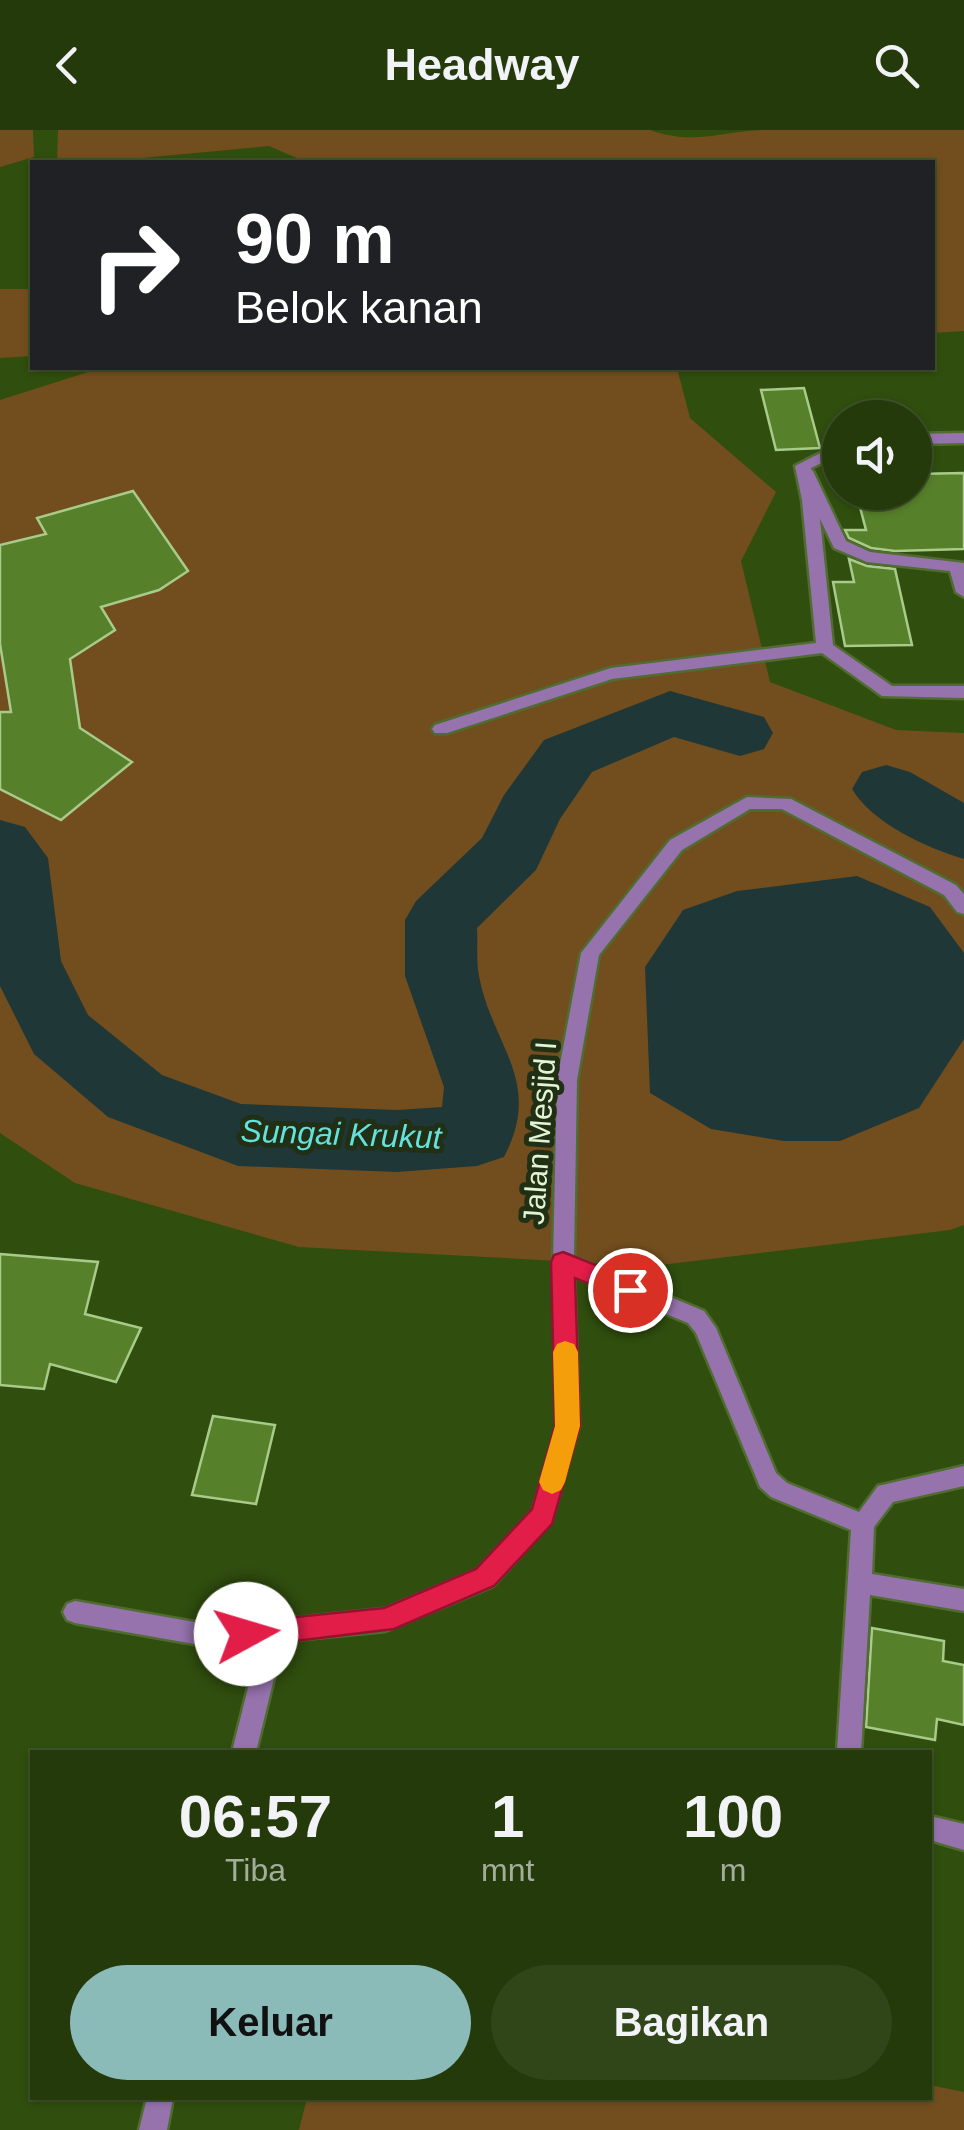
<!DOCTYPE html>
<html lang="id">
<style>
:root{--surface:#243a0a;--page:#304518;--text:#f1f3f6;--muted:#a3ad9c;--line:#41542b;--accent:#8bbbb9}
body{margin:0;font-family:Helvetica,sans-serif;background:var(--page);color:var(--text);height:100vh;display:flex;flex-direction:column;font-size:38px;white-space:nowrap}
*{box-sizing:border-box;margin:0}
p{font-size:32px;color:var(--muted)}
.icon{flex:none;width:55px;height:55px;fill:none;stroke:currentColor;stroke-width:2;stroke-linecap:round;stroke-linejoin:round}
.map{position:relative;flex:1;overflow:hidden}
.panel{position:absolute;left:30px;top:1620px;width:902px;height:350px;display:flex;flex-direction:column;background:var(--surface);border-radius:0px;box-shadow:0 2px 8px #0004,0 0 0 2px var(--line)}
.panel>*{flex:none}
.guide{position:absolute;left:30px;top:30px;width:905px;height:210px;border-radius:0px;box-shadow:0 2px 8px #0004,0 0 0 2px var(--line);background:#202124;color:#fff;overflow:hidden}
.fabs{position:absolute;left:822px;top:270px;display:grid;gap:20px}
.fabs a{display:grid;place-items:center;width:110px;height:110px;border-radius:50%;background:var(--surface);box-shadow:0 2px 8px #0004,0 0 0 2px var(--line);font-size:50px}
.pin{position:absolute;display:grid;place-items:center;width:85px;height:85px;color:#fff;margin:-42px;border:5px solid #fff;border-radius:50%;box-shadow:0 2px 10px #0007}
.me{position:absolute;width:110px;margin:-55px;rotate:84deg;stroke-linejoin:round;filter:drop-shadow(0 0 8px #0008)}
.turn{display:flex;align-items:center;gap:35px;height:210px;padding:0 40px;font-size:45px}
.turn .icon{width:130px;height:130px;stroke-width:2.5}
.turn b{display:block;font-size:70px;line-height:85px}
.eta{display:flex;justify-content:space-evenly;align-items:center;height:170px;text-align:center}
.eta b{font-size:60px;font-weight:600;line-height:70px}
.button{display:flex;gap:20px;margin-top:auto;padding:20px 40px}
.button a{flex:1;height:115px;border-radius:60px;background:var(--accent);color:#111;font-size:40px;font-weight:600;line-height:115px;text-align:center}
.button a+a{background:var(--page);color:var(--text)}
header{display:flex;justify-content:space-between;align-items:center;height:130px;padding:0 40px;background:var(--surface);font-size:45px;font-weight:600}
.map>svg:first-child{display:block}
.green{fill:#724e1e}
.water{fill:#1f3837}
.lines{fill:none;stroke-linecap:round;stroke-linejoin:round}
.river{fill:#1f3837;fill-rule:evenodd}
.building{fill:#57802b;stroke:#a8cb8a;stroke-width:2.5}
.service-casing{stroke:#506c31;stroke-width:5}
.minor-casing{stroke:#506c31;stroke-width:5}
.service{fill:#9773ae;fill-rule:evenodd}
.minor{fill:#9773ae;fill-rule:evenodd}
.route{fill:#e11d48;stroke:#92132f;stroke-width:2.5}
.slow{fill:#f59e0b}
.labels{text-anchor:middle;stroke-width:10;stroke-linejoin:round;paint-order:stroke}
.street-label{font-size:30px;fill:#e1f4d3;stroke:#212f15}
.water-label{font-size:32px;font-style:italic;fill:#64e1dc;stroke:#212f15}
</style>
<header><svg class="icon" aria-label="back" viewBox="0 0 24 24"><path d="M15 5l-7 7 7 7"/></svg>Headway<svg class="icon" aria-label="search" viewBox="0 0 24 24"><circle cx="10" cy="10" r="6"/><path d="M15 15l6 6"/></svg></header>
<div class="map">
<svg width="964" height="2000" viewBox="0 0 964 2000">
<rect width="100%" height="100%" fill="#304e0e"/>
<path class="green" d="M0,0h33l1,27 -34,10z
M58,0h592c45,16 71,1 113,0 67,0 134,0 201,0v201l-31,2 -1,-171h-626l-37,-16 -169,16h-43z
M0,159h32v67l-32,2z
M101,238h576l13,50 86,74 -35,69 29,121 126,48 68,3v492l-14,5 -298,36 -353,-19 -224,-64 -75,-50v-733z
M930,1955l34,7v38h-665l8,-32h623z"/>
<path class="water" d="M857,746l73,31 34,46v86l-45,69 -79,33h-56l-73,-12 -61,-36 -5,-126 38,-57 54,-19z"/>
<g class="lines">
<path class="river" d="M670,561l94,26 9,16 -9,16 -24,7 -66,-19 -82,35 -32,47 -24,51 -59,58c1,15 -1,33 2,48 13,70 65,105 25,181l-27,9 -80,6 -159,-6 -130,-49 -74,-63 -34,-68v-166l25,7 23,31 13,103 27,54 74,60 79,29 156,6 45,-3 2,-20 -39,-111v-56l11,-19 66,-63 22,-43 40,-55z
M886,635l24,7 54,31v56c-37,-11 -92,-36 -112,-70l10,-17z"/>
</g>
<path class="building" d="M804,258l16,60 -44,2 -15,-60z
M964,343v76l-69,2 -24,-3 -22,-10 -4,-8h21l-10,-38h59v-18z
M133,361l55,80 -29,19 -58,17 14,23 -45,29 10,69 52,34 -71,58 -61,-31v-77h11l-11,-68v-99l46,-11 -9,-16z
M849,429l18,7 28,3 17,76 -67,1 -12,-64h21z
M0,1124l98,8 -13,52 56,14 -25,54 -66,-18 -6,25 -44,-4z
M213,1286l62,9 -19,79 -64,-9z
M872,1498l72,13 -1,20 21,4v60l-27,-6 -2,21 -69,-13z"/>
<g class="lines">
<g class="service-casing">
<path id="service" d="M805,336l8,5 33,70 24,11 94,11v34l-8,-5 -6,-21 -83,-9 -33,-14 -37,-77z"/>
</g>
<g class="minor-casing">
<path id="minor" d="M964,303v10l-49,1v-10z
M840,313v11l-29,14 7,32 15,145 59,41h72v12l-82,-2 -60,-43 -210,26 -165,54h-12l-3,-4 3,-4 176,-57 205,-25 -14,-143 -7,-34z
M747,667l44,2 165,86 8,9v20l-7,-2 -13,-17 -162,-86h-32l-68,41 -83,105 -22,125 -3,177 130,54 12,17 60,145 11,10 72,29 19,-26 86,-20v20l-71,16 -19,25 -2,47 92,15v22l-94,-16 -9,157h-24l14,-222 -80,-33 -11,-10 -64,-154 -8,-10 -114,-47 5,150 -28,96 -58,64 -108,45 -102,10 -27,111h-24l27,-108 -42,4 -142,-25 -8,-3 -4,-8 4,-8 8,-3 142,25 167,-17 93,-39 56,-60 24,-84 -4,-164 4,-182 24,-127 89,-113z
M930,1686l34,8v26l-34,-10z
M147,1968h26l-6,32h-28z"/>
</g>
<use href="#service" class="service"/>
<use href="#minor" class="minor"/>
</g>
<path class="route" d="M563,1122l75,30 4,8 -4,7 -8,3 -55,-22 5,148 -28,98 -58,62 -100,43 -148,18 -10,-4 -4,-9 4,-9 10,-3 138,-14 92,-39 56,-60 23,-83 -4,-164 3,-7z"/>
<path class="slow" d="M565,1211l9,3 4,8 2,74 -15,56 -4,8 -9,4 -9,-4 -4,-8 16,-56 -2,-74 4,-8z"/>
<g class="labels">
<g class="street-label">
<text transform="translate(540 1003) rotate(-86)" y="10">Jalan Mesjid I</text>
</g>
<g class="water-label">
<text transform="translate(341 1004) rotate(2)" y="11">Sungai Krukut</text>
</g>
</g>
</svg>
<div class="fabs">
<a><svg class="icon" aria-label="sound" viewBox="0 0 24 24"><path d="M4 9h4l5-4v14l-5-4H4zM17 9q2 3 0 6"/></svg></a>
</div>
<div class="pin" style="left:630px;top:1160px;background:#d93025"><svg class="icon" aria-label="arrive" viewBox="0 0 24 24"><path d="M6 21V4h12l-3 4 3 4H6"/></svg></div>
<svg class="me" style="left:246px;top:1504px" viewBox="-20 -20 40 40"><circle r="19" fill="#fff"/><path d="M0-13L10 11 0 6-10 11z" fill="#e11d48"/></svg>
<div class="guide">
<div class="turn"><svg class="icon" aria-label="right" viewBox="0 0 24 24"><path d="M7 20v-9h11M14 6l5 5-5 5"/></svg><div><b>90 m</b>Belok kanan</div></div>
</div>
<section class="panel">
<div class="eta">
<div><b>06:57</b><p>Tiba</p></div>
<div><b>1</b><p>mnt</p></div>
<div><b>100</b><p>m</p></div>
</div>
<div class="button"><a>Keluar</a><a>Bagikan</a></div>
</section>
</div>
